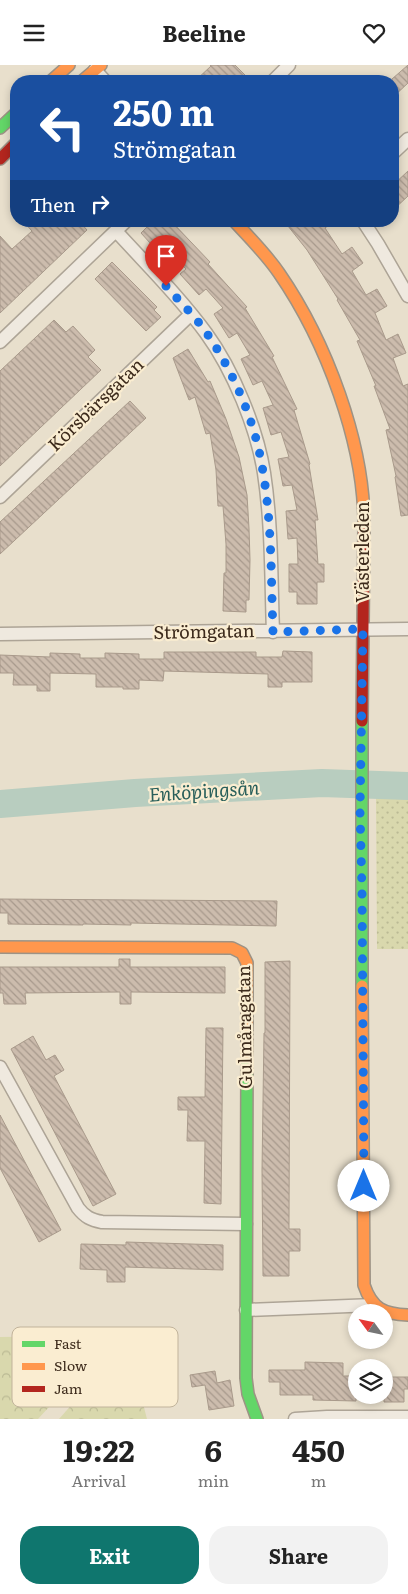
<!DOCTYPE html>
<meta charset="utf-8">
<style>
:root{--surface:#fff;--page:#f2f2f2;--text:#222;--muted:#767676;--accent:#0f766e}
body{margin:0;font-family:Literata,serif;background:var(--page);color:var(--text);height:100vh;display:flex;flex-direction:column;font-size:19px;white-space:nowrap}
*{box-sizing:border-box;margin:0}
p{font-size:16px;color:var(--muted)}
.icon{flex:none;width:28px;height:28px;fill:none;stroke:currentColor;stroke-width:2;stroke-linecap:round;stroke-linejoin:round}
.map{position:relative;height:1354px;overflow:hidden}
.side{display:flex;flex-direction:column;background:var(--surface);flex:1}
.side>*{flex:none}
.banner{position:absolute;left:10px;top:10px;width:389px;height:152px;border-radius:20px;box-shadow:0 2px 8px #0003;background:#1a4fa0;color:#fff;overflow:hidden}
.needle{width:32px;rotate:303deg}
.fabs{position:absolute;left:348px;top:1239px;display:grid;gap:10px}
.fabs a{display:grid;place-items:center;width:45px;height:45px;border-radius:50%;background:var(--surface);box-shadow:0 2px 8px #0003;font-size:25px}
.pin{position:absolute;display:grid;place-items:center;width:42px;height:42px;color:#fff;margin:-51px -21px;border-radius:50% 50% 50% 0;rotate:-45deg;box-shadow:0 0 5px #0007}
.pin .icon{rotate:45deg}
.me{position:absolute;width:55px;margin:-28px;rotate:0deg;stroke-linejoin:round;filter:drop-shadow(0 0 4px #0008)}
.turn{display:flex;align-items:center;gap:18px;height:105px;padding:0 20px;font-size:22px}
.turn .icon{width:65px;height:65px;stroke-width:2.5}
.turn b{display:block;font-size:35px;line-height:42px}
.then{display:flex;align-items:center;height:48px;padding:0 20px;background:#0003;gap:10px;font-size:19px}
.eta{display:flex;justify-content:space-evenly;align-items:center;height:85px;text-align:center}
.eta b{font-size:30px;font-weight:700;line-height:35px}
.button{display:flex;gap:10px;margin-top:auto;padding:10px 20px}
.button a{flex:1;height:58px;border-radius:20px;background:var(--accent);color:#fff;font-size:20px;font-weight:700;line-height:58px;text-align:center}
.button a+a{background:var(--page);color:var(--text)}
header{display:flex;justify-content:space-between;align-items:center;height:65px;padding:0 20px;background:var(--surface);font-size:22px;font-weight:700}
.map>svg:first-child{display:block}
.grass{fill:url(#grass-dots)}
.forest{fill:url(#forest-crowns)}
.water{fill:url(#water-ripples)}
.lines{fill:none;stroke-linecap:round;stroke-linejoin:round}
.river{stroke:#b8cdbf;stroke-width:28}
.building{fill:url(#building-back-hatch);stroke:#a99a8b}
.street-casing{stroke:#ada496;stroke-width:15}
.fast-casing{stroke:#9d9385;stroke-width:14}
.slow-casing{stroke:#9d9385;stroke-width:14}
.jam-casing{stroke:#9d9385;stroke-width:14}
.street{stroke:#efe9df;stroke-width:12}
.fast{stroke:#63d668;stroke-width:11}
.slow{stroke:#ff974d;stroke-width:11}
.jam{stroke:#b3261e;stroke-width:11}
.route{stroke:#1a73e8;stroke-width:9;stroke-dasharray:0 16.2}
.labels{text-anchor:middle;stroke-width:4.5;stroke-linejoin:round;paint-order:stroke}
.street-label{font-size:18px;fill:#3d2b1c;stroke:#faedd1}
.water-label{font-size:19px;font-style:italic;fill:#295f5a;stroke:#faedd1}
.key{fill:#faedd1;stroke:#c1b39b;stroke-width:1}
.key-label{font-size:14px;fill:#3d2b1c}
</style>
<header><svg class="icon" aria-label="menu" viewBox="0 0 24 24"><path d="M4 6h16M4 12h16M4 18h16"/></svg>Beeline<svg class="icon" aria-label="heart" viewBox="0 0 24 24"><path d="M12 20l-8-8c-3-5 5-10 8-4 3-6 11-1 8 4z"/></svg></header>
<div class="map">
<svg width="408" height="1354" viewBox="0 0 408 1354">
<defs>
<pattern id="grass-dots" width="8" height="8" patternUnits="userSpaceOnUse" patternTransform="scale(1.25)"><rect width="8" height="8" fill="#d9d8ad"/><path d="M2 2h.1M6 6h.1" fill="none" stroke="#bbba94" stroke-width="1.8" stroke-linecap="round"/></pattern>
<pattern id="forest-crowns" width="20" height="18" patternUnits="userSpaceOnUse" patternTransform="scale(1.25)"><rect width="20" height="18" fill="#d9d8ad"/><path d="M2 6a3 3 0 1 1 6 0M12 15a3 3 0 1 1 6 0" fill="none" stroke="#bbba94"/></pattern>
<pattern id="water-ripples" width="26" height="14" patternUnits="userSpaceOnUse" patternTransform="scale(1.25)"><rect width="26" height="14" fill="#b8cdbf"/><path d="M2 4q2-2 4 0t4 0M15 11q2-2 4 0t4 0" fill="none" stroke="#9fb0a4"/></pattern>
<pattern id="building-back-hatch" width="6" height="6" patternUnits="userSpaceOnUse" patternTransform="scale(1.25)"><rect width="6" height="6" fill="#ccbcad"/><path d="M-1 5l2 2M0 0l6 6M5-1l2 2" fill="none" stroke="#a7998c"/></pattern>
</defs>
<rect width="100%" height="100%" fill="#e8dfcc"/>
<path class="grass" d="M376,731l32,1v152h-31z"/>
<path class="forest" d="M67,1271l41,7 -70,76h-38v-82z
M131,1292l16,62h-88l54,-61z"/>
<path class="water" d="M382,717l26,2v15l-25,-2z"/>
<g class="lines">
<path class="river" d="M0,739l135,-11 187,-10 86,3"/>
</g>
<path class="building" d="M210,0h25l16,16h-25l-6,-5 -5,5h-20l16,-15z
M408,0v18l-16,15v-19z
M408,106v25l-16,15v-25z
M23,156h56l8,9 -87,83v-77l12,13 20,-18z
M153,156h18l39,41 -2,2 39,43 -2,1 29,48 -2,1 25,52 -3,1 16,54 -1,1 9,55h-3l3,44h6v18h-7v22h-20v-12h-8v-28h9l-1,-26 -9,1 -2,-28 11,-1 -5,-25 -9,1 -5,-27 11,-2 -8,-25 -10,3 -8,-27 10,-3 -11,-24 -9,4 -12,-26 9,-4 -13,-22 -8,5 -15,-24 9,-6 -17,-19 -7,6 -19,-21 6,-5 -19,-21 -7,6 -19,-21z
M284,156h50l-9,7 17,26 10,-7 11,16 -11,8 14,24 11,-6 10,17 -12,7 11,27 12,-6 8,19 -13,5 10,28 5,-2v131l-7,1 -6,-39 1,-1 -10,-46 4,-1 -16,-43h2l-19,-45 3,-1 -23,-40 1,-1 -31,-49z
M112,197l45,45 -3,3 7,7 -15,14 -51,-52z
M54,255l12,12 7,-6 22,24 -7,7 13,13 -101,96v-95z
M188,284l20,33 2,-1 16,38 13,38 8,38 2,33 1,32 -1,40h-3v12l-23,-1 1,-38h2v-29l-3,-38h-5l-2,-36 -6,-37 -4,1 -11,-37 -6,3 -16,-42z
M130,336l16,17 -146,136v-32z
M283,586l29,1v30h-30v5h-14v-13l-104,-3 -1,10 -24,-1v9h-16v-2h-27v-13l-46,-1v18h-13v-6h-24l1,-12h-14v-18l50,2v-4l30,1v4h25v-5l34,1v5h25v-7h92v5h26z
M0,834l277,2 -1,25 -145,-3v2l-48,-1v1l-75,-1v-11h-8z
M119,894h11v8h95v26l-94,-1v12h-11v-12l-95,1 1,11h-22l-1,-11h-3v-26h119z
M290,896l-1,268h11v22h-11v25h-26l-1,-106 2,-137h1v-71z
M206,963h17l-2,176 -17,-1 1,-62h-18l1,-31h-10v-13h27z
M33,971l13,24 9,-5 9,15 -10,6 62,118 -23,12 -82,-157z
M0,1050l61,115 -22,12 -39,-74z
M126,1177l97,3v25l-98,-3v15h-18v-12l-27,-1 1,-25 45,1z
M305,1297l38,1v13h13v25l-43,-1v-5h-33v-13h-11v-12h36z
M215,1306l2,12 13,-3 4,26 -25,4 -4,-25 -13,2 -2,-12z
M384,1312h24v12h-4v13h-20z"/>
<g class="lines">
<g class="street-casing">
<path id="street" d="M95,5l10,11
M273,16l16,-16
M392,89l16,-15
M363,156l15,23 30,52
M116,166c30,33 64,66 90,102 27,37 51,95 58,140 8,52 7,106 9,159
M0,277l126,-121
M0,432l191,-183
M0,569l408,-5
M0,1002l78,141c7,9 13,12 24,14l144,2
M246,1245l128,-5
M295,1354l32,-2h81"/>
</g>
<g class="fast-casing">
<path id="fast" d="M0,63l16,-15
M362,656v265
M247,992l-1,321 2,16 9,25"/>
</g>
<g class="slow-casing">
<path id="slow" d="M51,16l18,-16
M82,16l19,-16
M234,156c16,17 32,33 45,52 47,68 86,171 85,254
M0,882l232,1 10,5 5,10v94
M362,921l2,299c8,24 20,29 44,30"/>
</g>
<g class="jam-casing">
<path id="jam" d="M0,94l16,-16
M362,656l2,-194"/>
</g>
<use href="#street" class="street"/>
<use href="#fast" class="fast"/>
<use href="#slow" class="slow"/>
<use href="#jam" class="jam"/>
</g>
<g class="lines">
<path class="route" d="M166,221c14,16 30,31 42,49 27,40 48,89 55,137 9,52 8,107 10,160l90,-3 -3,182 2,79 2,296"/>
</g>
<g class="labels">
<g class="street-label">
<text transform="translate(96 340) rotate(-44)" y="6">Körsbärsgatan</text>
<text transform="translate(363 487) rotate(-90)" y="6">Västerleden</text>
<text transform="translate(204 567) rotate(-1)" y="6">Strömgatan</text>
<text transform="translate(245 962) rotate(-91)" y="6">Gulmåragatan</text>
</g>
<g class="water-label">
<text transform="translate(204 726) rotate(-4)" y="7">Enköpingsån</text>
</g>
</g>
<rect x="12" y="1262" width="166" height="80" rx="8" class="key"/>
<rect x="22" y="1276" width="23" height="6" fill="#63d668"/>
<rect x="22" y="1298" width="23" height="7" fill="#ff974d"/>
<rect x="22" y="1321" width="23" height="6" fill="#b3261e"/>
<g class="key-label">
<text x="54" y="1284">Fast</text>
<text x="54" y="1306">Slow</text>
<text x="54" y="1329">Jam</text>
</g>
</svg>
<div class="fabs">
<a><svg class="needle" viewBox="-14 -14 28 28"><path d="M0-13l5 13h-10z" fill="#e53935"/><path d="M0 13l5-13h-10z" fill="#767676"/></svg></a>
<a><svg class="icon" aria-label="layers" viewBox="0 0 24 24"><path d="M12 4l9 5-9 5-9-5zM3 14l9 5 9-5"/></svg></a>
</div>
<div class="pin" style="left:166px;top:221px;background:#d93025"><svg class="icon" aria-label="arrive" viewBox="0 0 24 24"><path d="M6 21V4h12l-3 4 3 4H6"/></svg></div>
<svg class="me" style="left:364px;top:1121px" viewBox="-20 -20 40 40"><circle r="19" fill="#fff"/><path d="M0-13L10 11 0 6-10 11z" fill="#1a73e8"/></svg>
<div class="banner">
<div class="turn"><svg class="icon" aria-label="left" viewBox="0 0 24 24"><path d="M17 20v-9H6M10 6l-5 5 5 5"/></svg><div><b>250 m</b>Strömgatan</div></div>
<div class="then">Then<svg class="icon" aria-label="right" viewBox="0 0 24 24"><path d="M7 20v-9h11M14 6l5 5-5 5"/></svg></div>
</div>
</div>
<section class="side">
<div class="eta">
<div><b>19:22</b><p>Arrival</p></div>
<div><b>6</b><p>min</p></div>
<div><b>450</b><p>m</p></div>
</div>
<div class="button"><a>Exit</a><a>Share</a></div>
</section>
